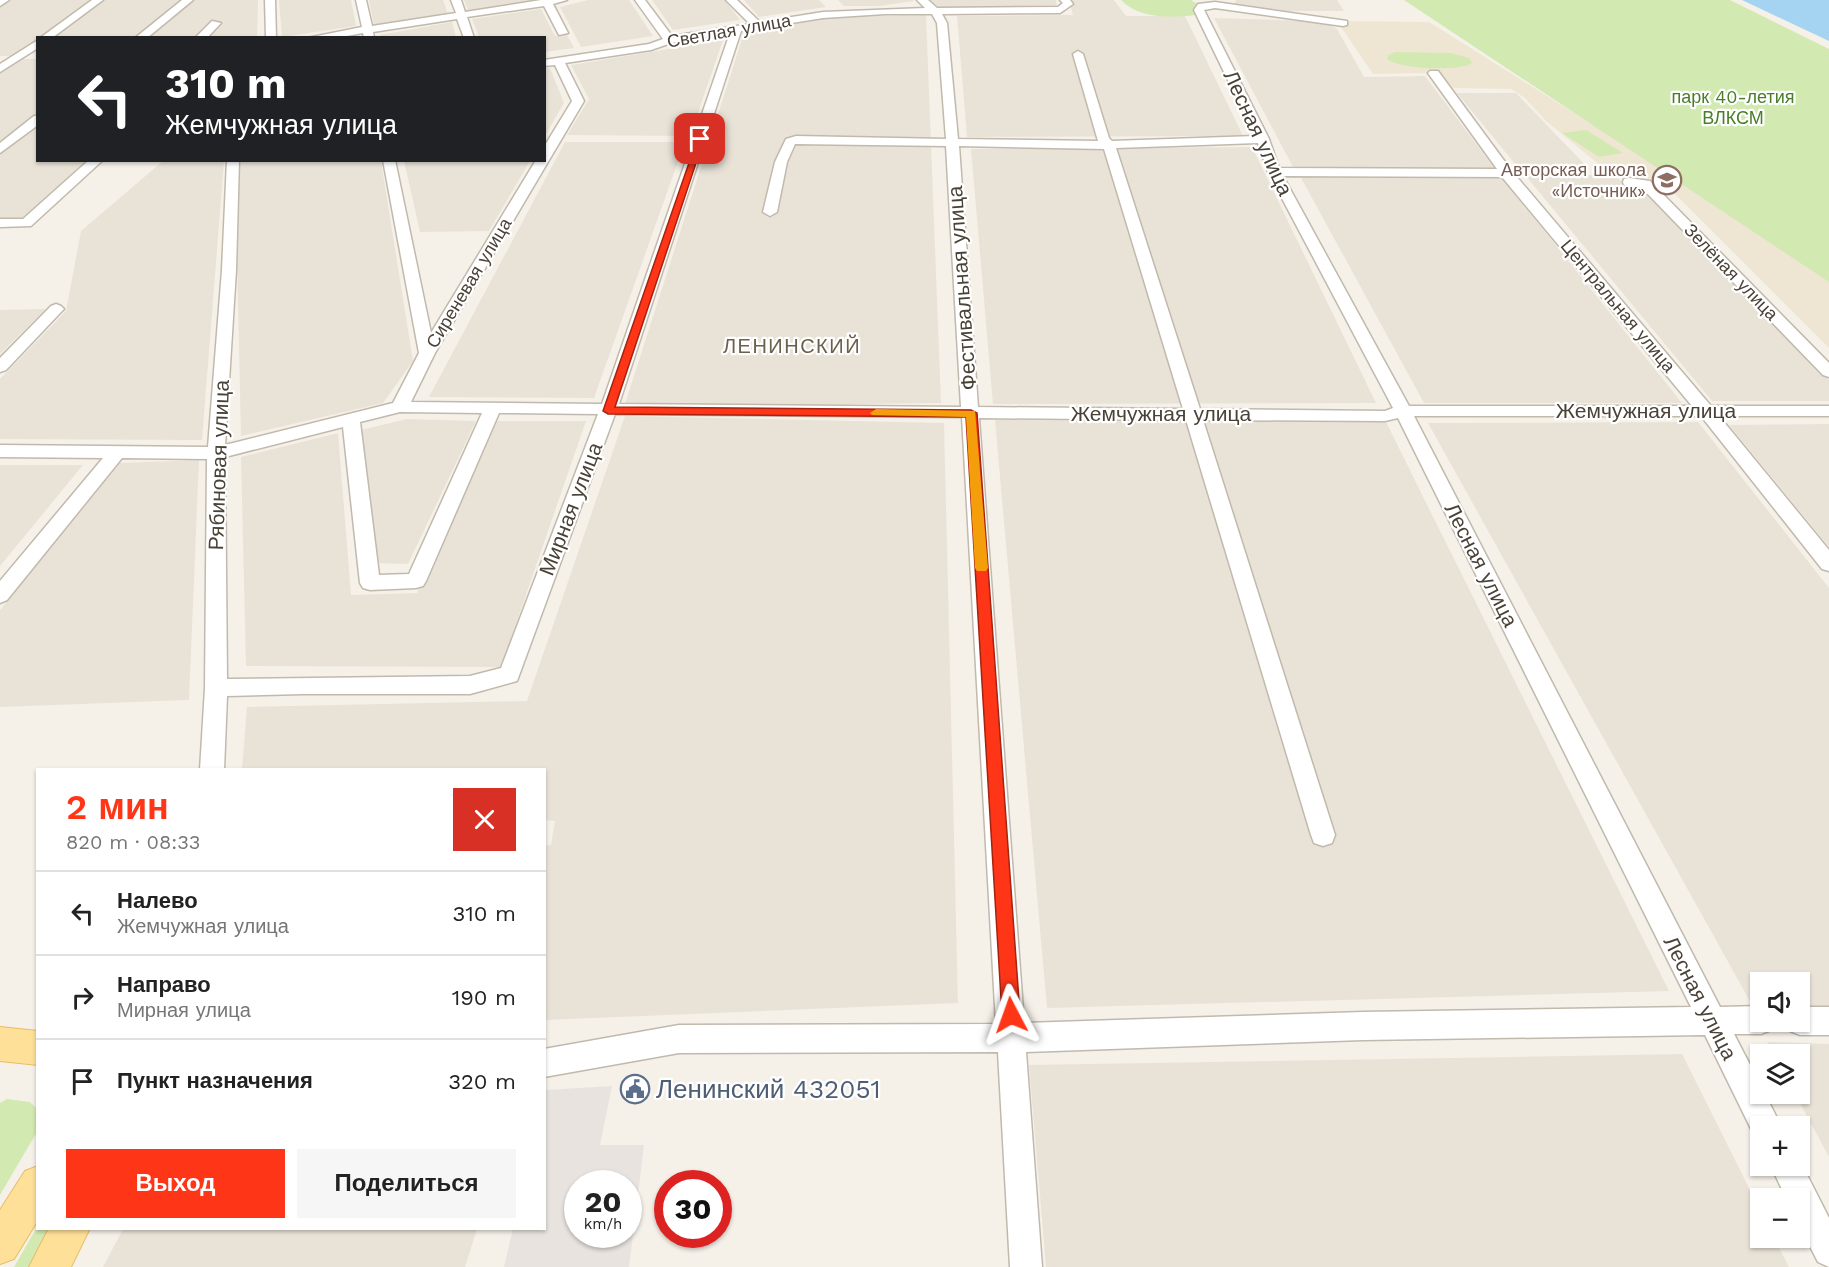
<!DOCTYPE html>
<html lang="ru">
<meta charset="utf-8">
<style>
:root{--surface:#fff;--page:#f6f6f6;--text:#222;--muted:#767676;--line:#e0e0e0;--accent:#fe3617}
body{margin:0;font-family:"Work Sans",sans-serif;background:var(--page);color:var(--text);height:100vh;display:flex;flex-direction:column;font-size:22px;white-space:nowrap}
*{box-sizing:border-box;margin:0}
p{font-size:20px;color:var(--muted)}
.icon{flex:none;width:33px;height:33px;fill:none;stroke:currentColor;stroke-width:2;stroke-linecap:round;stroke-linejoin:round}
.map{position:relative;flex:1;overflow:hidden}
.drawer{position:absolute;left:36px;top:768px;width:510px;height:462px;display:flex;flex-direction:column;background:var(--surface);border-radius:0px;box-shadow:0 2px 4px #0004}
.drawer>*{flex:none}
.hud{position:absolute;left:36px;top:36px;width:510px;height:126px;border-radius:0px;box-shadow:0 2px 4px #0004;background:#202124;color:#fff;overflow:hidden}
.fabs{position:absolute;left:1750px;top:972px;display:grid;gap:12px}
.fabs a{display:grid;place-items:center;width:60px;height:60px;border-radius:0px;background:var(--surface);box-shadow:0 2px 4px #0004;font-size:30px}
.speed{position:absolute;left:564px;top:1170px;display:flex;gap:12px;font-size:30px;font-weight:700;text-align:center}
.speed>*{display:grid;place-content:center;width:78px;height:78px;border-radius:50%;background:var(--surface);box-shadow:0 2px 4px #0004;line-height:1}
.speed small{font-size:15px;font-weight:400}
.speed .limit{border:9px solid #d22;background:#fff;color:#111}
.pin{position:absolute;display:grid;place-items:center;width:51px;height:51px;color:#fff;margin:-26px;border-radius:12px;box-shadow:0 3px 9px #0006}
.me{position:absolute;width:66px;margin:-33px;rotate:356deg;stroke-linejoin:round;filter:drop-shadow(0 0 4px #0008)}
.turn{display:flex;align-items:center;gap:21px;height:126px;padding:0 30px;font-size:27px}
.turn .icon{width:78px;height:78px;stroke-width:2.5}
.turn b{display:block;font-size:42px;line-height:51px}
.round{display:grid;place-items:center;flex:none;width:63px;height:63px;border-radius:0px;background:var(--page)}
.headline{display:flex;align-items:center;justify-content:space-between;height:102px;padding:0 30px}
h1{font-size:36px;font-weight:600;line-height:45px;color:var(--accent)}
.button{display:flex;gap:12px;margin-top:auto;padding:12px 30px}
.button a{flex:1;height:69px;border-radius:0px;background:var(--accent);color:#fff;font-size:24px;font-weight:600;line-height:69px;text-align:center}
.button a+a{background:var(--page);color:var(--text)}
ul{padding:0;list-style:none}
li{display:flex;align-items:center;gap:18px;height:84px;padding:0 30px;border-top:2px solid var(--line)}
li div{flex:1}
li b{display:block;font-size:22px}
li em{font-style:normal}
.map>svg:first-child{display:block}
.residential{fill:#e9e3d7}
.industrial{fill:#e8e3de;fill-rule:evenodd}
.education{fill:#eee6d3}
.green{fill:#d2eab2}
.water{fill:#a5d4f2}
.lines{fill:none;stroke-linecap:round;stroke-linejoin:round}
.minor-casing{stroke:#c1b9ac;stroke-width:3}
.major-casing{stroke:#e7bd66;stroke-width:2}
.minor{fill:#fff;fill-rule:evenodd}
.major{fill:#ffe098;fill-rule:evenodd}
.route{fill:#fe3617;stroke:#a5230f;stroke-width:1.5}
.slow{fill:#f59e0b}
.labels{text-anchor:middle;stroke-width:4.5;stroke-linejoin:round;paint-order:stroke}
.far-street-label{font-size:18px;fill:#494237;stroke:#fff}
.far-park-label{font-size:18px;fill:#4a7d28;stroke:#fff}
.far-education-label{font-size:18px;fill:#785e54;stroke:#fff;text-anchor:end}
.far-quarter-label{font-size:20px;letter-spacing:1.5px;fill:#6c604e;stroke:#fff}
.street-label{font-size:21px;fill:#494237;stroke:#fff}
.near-service-label{font-size:26px;fill:#4e5e75;stroke:#fff;text-anchor:start}
</style>
<div class="map">
<svg width="1829" height="1267" viewBox="0 0 1829 1267">
<rect width="100%" height="100%" fill="#f5f1e9"/>
<path class="residential" d="M7,0h87l-80,56h-14v-51z
M102,0h83l-48,37 -88,1z
M191,0h67l-1,37 -113,1z
M279,0h72l5,26 -74,11z
M369,0h74l5,14 -74,11z
M464,0h71l1,2 -68,9z
M588,0h41l24,36 -72,11 -21,-40z
M652,0h73l15,20 -67,10z
M744,0h75l7,7 -67,10z
M838,0h75l1,1 -35,5h-35z
M930,0h126l1,7 -116,2z
M1069,0h45l12,16h59l58,120 -276,1 -10,-121 116,-1z
M1236,0h101l7,11h-71l-39,-6z
M541,9l14,27 12,-1 7,13 -29,4 -1,-14 -65,-1 -7,-18z
M926,15l15,388 -317,4 120,-374 76,-16z
M1214,18l99,3 17,4 7,4 27,48 61,-1 70,93 -202,-2z
M452,22l4,15 -76,1v-3z
M723,40l-33,96 -123,-1 22,-36 -18,-34z
M18,59h19v58l-37,29v-74z
M545,68h5l14,35 -19,33z
M1457,93h59l73,76 -69,1z
M37,122l1,38 53,1 -66,59h-25v-68z
M565,142h120l-91,256 -165,-1z
M1252,147l124,256 -383,1 -22,-255z
M163,161h61l-22,279 -202,-1v-60l66,-68 15,-80z
M240,161h141l32,200 -30,42 -142,33 -4,-177z
M404,161v-1l126,1 -41,70 -69,1z
M1525,175h87l21,13h10l186,192v21h-117z
M1300,176l202,2 180,225h-258z
M45,309v1l-45,44v-44z
M625,416l319,7 14,580 -413,17v-174l6,-1 4,-24 -10,-1 -1,-50 -302,-1 5,-62 280,-6z
M407,419l69,2 -68,143 -31,-1 -16,-133z
M995,420l391,2 283,569 -622,17z
M496,421h90l-85,246 -255,-1 -5,-209 97,-24 13,162 66,-2z
M1698,422l131,166v423h-29v-29h-39v30h-5l-328,-589z
M1829,424v123l-100,-122z
M199,460l-10,240 -189,7v-97l120,-147z
M0,465h83l-83,101z
M1767,1042l62,2v113l-34,-63h5v-40h-26z
M1682,1054l79,158v26h13l15,29h-743l-17,-202z
M123,1229v-1l354,1 -12,38h-362z"/>
<path class="industrial" d="M612,1086l-12,59h44l-15,122h-125l9,-38 31,-1 2,-138zM578,1184h50v50h-50z"/>
<path class="education" d="M1337,21l92,1 400,251v75l-158,-158 -39,-19h-25l-62,-51 -20,-22 -14,-9 -58,-1 -10,-11 -12,-4 -58,1z"/>
<path class="green" d="M1121,0h70l11,7 -7,8c-24,3 -56,4 -74,-15z
M1404,0h326l99,49v233z
M1395,52l56,1 18,5 3,5c-12,9 -73,6 -85,-4l1,-4z
M1586,130l37,23 -24,4 -37,-24z
M7,1099l23,3 7,7v23l-37,63v-92z
M37,1227l1,1 17,1 -22,38h-19z"/>
<path class="water" d="M1742,0h87v41z"/>
<g class="lines">
<g class="minor-casing">
<path id="minor" d="M0,0h9l-9,6z
M92,0h11l-51,38h-12z
M182,0h11l-46,38h-12z
M265,0h10l1,38h-10z
M356,0h10l6,26 84,-13 -5,-13h10l4,12 76,-12h26l-14,4 15,29 -9,2 -15,-29 -77,11 7,21h-10l-7,-19 -84,13 1,6h-10l-1,-5 -27,5h-29l55,-11z
M635,0h10l27,36 78,-12 -24,-24h11l23,22 63,-10 102,-4 -8,-8h11l9,8 121,-1 5,-4 -3,-3h10l3,4 -13,9 -118,1 5,9 11,116 140,2 -25,-87 5,-3 5,3 26,84 3,3 143,-5 -61,-126 4,-6 17,-2 132,19v4l-4,1 -128,-18 -11,2 65,129 10,29 218,1 -69,-96 2,-2h8l73,99 200,236h118v10h-110l110,134v21l-7,-2 -121,-153h-287l306,591 41,-1v16h13l-3,8 -10,4h-27l27,52v8h4l16,32h-20v13l-6,-2 -50,-102 -342,5 -337,12 16,215h-32l-12,-215 -319,1 -135,24v-28l135,-24 317,-1 -34,-607 -347,-3 -98,267 -47,13h-167l-76,2 -3,74h-24l5,-82 2,-229 -85,-1 -115,142 -7,3v-22l103,-123 -103,-1v-12l208,2 14,-177 5,-110h12l-3,110 -11,175 168,-42 26,-50 -36,-193h12l36,173 105,-173h8v-13l28,-46 -17,-36 -11,1v-6l105,-16 14,-5zM885,14h47l5,9 9,116 -150,-3 -10,3 -11,23 -12,50 7,4 7,-4 10,-50 8,-18 151,2 15,261 -342,-3 122,-373 82,-13zM730,33l-128,371 -191,-2 24,-49 149,-252 -19,-38 86,-13 20,-7zM1258,143l10,29 125,236 -8,3 -185,-2 -84,-261zM959,146l145,3 79,260 -205,-2zM1283,176l219,1 190,229h-283zM400,412l82,1 -73,161 -30,1 -19,-153zM499,413l99,1 -97,254 -31,8 -243,3 -2,-222 118,-30 17,156 3,5 7,2 46,-2 7,-2 3,-5zM979,418l207,2 125,415 3,8 9,3 9,-3 3,-8 -132,-415 182,1 13,-3 293,589 -328,5 -339,11z
M212,21l9,2 -14,15h-12z
M38,40v8l-38,24v-8z
M34,116h4v9l-38,28v-10z
M89,160h14l-72,66 -31,1v-8h23z
M1629,178l21,3 179,182v14l-6,-2 -182,-188 -17,-2 -1,-3 1,-3z
M56,304l5,2 3,3 -3,3 -55,58 -6,2v-14l51,-52z
M1800,1007h29v28h-29l-10,-4 -4,-9h14z
M1800,1161l29,57v49l-11,-5 -18,-35v-29h-14l-15,-32h29z"/>
</g>
<g class="major-casing">
<path id="major" d="M0,1027l38,4v34l-38,-4z
M38,1166v54l-24,39 -14,5v-54l25,-39z
M49,1228h41l-19,39h-42z"/>
</g>
<use href="#minor" class="minor"/>
<use href="#major" class="major"/>
</g>
<path class="route" d="M698,137l6,2 -89,268 356,3 6,3 43,602 -3,6 -6,3 -7,-3 -2,-6 -36,-598 -358,-3 -5,-3z"/>
<path class="slow" d="M876,409l99,2 13,157 -2,3h-9l-2,-3 -9,-151 -94,-2 -2,-2z"/>
<defs>
<g id="school-ring" transform="scale(1.5)"><circle r="9.5" fill="#fff" stroke="#8d6e63" stroke-width="1.5"/><path d="M0-5L7-2L0 1L-7-2ZM-4 1L0 2.5L4 1V4Q0 6-4 4Z" fill="#8d6e63"/></g>
<g id="civic-ring" transform="scale(1.5)"><circle r="9.5" fill="#fff" stroke="#5c6f8a" stroke-width="1.5"/><path d="M-.6-6.5H3V-4.5H.6V-3L4-1V1h2V6H-6V1h2V-1L-.6-3ZM-1.2 2.5V6h2.4V2.5Z" fill="#5c6f8a"/></g>
</defs>
<g fill-rule="evenodd">
<use href="#school-ring" x="1667" y="180"/>
<use href="#civic-ring" x="635" y="1089"/>
</g>
<g class="labels">
<g class="far-street-label">
<text transform="translate(729 31) rotate(-10)" y="6">Светлая улица</text>
<text transform="translate(1731 272) rotate(46)" y="6">Зелёная улица</text>
<text transform="translate(469 283) rotate(-59)" y="6">Сиреневая улица</text>
<text transform="translate(1618 306) rotate(50)" y="6">Центральная улица</text>
</g>
<g class="far-park-label">
<text x="1733" y="103">парк 40-летия<tspan x="1733" dy="21">ВЛКСМ</tspan></text>
</g>
<g class="far-education-label">
<text x="1646" y="176">Авторская школа<tspan x="1646" dy="21">«Источник»</tspan></text>
</g>
<g class="far-quarter-label">
<text x="792" y="353">ЛЕНИНСКИЙ</text>
</g>
<g class="street-label">
<text transform="translate(1258 133) rotate(65)" y="7">Лесная улица</text>
<text transform="translate(962 288) rotate(-94)" y="7">Фестивальная улица</text>
<text x="1646" y="418">Жемчужная улица</text>
<text x="1161" y="421">Жемчужная улица</text>
<text transform="translate(219 465) rotate(-88)" y="7">Рябиновая улица</text>
<text transform="translate(571 509) rotate(-69)" y="7">Мирная улица</text>
<text transform="translate(1481 565) rotate(63)" y="7">Лесная улица</text>
<text transform="translate(1700 998) rotate(63)" y="7">Лесная улица</text>
</g>
<g class="near-service-label">
<text x="656" y="1098">Ленинский 432051</text>
</g>
</g>
</svg>
<div class="fabs">
<a><svg class="icon" aria-label="sound" viewBox="0 0 24 24"><path d="M4 9h4l5-4v14l-5-4H4zM17 9q2 3 0 6"/></svg></a>
<a><svg class="icon" aria-label="layers" viewBox="0 0 24 24"><path d="M12 4l9 5-9 5-9-5zM3 14l9 5 9-5"/></svg></a>
<a>+</a>
<a>−</a>
</div>
<div class="speed"><div>20<small>km/h</small></div><div class="limit">30</div></div>
<div class="pin" style="left:700px;top:139px;background:#d93025"><svg class="icon" aria-label="arrive" viewBox="0 0 24 24"><path d="M6 21V4h12l-3 4 3 4H6"/></svg></div>
<svg class="me" style="left:1011px;top:1015px" viewBox="-20 -20 40 40"><path d="M0-17L14 15 0 8-14 15z" fill="#fe3617" stroke="#fff" stroke-width="4"/></svg>
<div class="hud">
<div class="turn"><svg class="icon" aria-label="left" viewBox="0 0 24 24"><path d="M17 20v-9H6M10 6l-5 5 5 5"/></svg><div><b>310 m</b>Жемчужная улица</div></div>
</div>
<section class="drawer">
<div class="headline"><div><h1>2 мин</h1><p>820 m · 08:33</p></div><a class="round" style="background:#d93025;color:#fff"><svg class="icon" aria-label="close" viewBox="0 0 24 24"><path d="M6 6l12 12M18 6L6 18"/></svg></a></div>
<ul>
<li><svg class="icon" aria-label="left" viewBox="0 0 24 24"><path d="M17 20v-9H6M10 6l-5 5 5 5"/></svg><div><b>Налево</b><p>Жемчужная улица</p></div><em>310 m</em></li>
<li><svg class="icon" aria-label="right" viewBox="0 0 24 24"><path d="M7 20v-9h11M14 6l5 5-5 5"/></svg><div><b>Направо</b><p>Мирная улица</p></div><em>190 m</em></li>
<li><svg class="icon" aria-label="arrive" viewBox="0 0 24 24"><path d="M6 21V4h12l-3 4 3 4H6"/></svg><div><b>Пункт назначения</b></div><em>320 m</em></li>
</ul>
<div class="button"><a>Выход</a><a>Поделиться</a></div>
</section>
</div>
